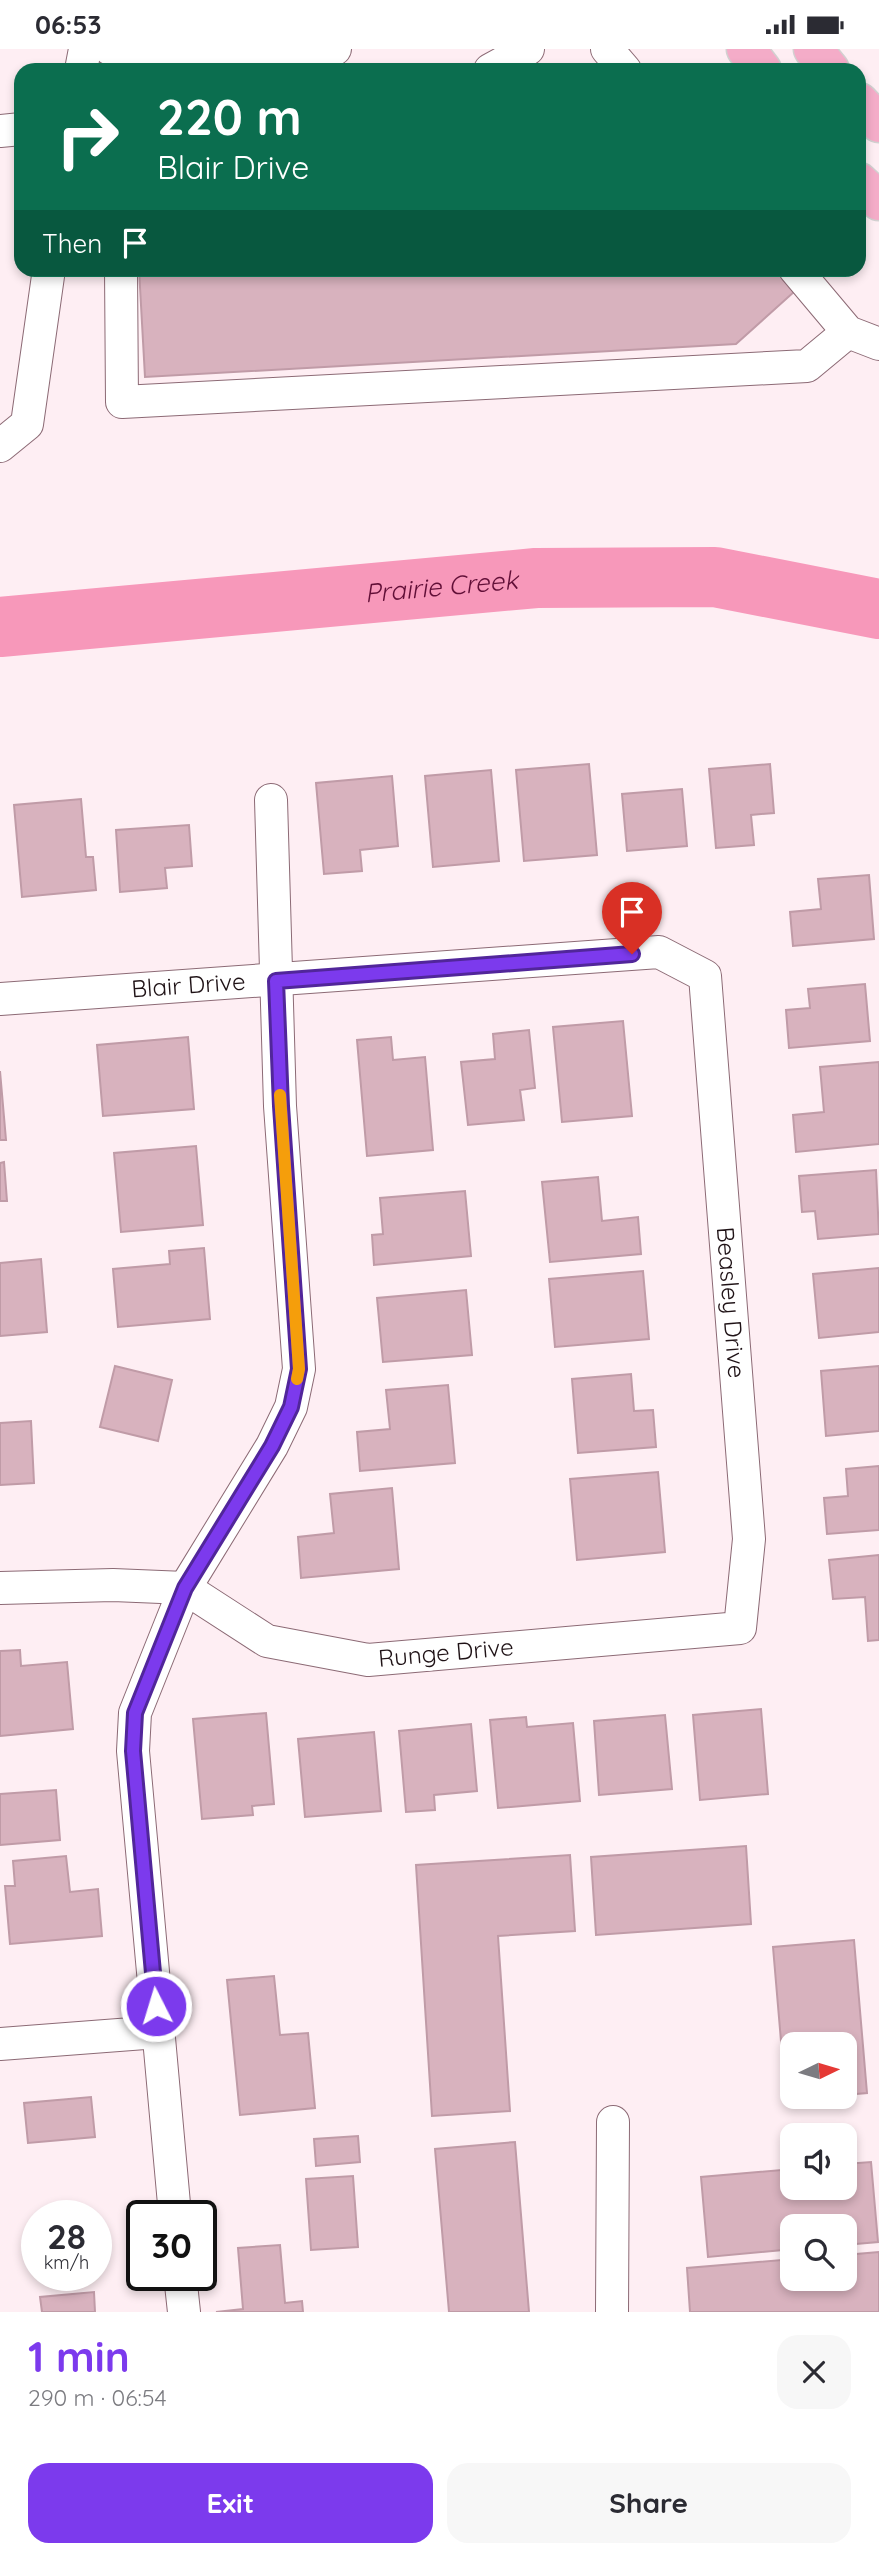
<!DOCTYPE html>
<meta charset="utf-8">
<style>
:root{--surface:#fff;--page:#f7f7f7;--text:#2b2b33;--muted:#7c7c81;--accent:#7c3aed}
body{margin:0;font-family:Quicksand,sans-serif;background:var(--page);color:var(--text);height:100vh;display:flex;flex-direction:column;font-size:26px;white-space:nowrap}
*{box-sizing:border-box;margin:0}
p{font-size:23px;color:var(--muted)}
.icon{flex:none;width:38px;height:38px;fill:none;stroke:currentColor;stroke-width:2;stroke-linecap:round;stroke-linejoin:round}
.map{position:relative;height:2263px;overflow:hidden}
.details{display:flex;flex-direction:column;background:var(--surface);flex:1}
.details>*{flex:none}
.hud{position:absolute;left:14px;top:14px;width:852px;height:214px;border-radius:21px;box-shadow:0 4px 10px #0003;background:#0b6e4f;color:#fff;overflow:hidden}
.needle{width:46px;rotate:85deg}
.buttons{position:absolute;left:780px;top:1983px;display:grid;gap:14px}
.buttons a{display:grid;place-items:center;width:77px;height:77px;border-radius:14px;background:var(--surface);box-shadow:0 4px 10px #0003;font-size:35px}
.speed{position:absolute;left:21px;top:2151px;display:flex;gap:14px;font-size:35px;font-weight:700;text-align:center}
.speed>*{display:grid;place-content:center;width:91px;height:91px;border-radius:50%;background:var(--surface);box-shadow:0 4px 10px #0003;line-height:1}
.speed small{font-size:18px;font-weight:400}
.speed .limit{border:4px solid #111;border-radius:10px;background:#fff;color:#111}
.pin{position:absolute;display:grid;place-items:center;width:60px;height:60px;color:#fff;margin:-72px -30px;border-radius:50% 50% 50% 0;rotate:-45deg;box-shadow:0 0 7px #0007}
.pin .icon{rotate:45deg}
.me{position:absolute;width:77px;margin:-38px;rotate:355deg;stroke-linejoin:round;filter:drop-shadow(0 0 5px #0008)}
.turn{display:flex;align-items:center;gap:24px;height:147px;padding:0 28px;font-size:32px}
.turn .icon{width:91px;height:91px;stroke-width:2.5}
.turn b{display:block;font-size:49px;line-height:60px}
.then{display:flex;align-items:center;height:66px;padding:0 28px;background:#0003;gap:14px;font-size:26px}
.round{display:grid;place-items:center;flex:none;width:74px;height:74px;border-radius:21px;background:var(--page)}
.summary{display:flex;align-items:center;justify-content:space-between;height:119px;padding:0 28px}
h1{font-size:42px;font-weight:700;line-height:52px;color:var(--accent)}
.action{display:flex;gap:14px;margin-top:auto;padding:14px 28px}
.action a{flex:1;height:80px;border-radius:21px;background:var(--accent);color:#fff;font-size:28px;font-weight:700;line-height:80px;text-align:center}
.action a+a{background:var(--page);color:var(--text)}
.status{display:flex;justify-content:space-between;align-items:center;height:49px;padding:0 35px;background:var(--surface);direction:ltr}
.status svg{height:19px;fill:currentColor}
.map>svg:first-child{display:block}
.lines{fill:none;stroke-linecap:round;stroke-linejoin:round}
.river{stroke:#f798ba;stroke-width:60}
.building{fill:#d8b2be;stroke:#c09ba7;stroke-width:2}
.minor-casing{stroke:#8c6a75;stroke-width:34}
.major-casing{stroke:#d2d0d0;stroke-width:41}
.minor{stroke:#fff;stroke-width:32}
.major{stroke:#f4acc8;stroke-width:38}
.route-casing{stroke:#51269a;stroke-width:18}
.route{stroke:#7c3aed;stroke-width:12}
.slow{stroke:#f59e0b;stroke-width:12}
.labels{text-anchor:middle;stroke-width:7;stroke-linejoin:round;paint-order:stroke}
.street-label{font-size:24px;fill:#1f1216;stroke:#fff}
.water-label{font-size:26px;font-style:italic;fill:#610f37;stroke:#fff}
</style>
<div class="status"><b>06:53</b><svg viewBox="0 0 49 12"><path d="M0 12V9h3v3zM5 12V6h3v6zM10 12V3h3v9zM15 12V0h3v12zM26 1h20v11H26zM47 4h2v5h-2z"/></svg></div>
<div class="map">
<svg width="879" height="2263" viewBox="0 0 879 2263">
<rect width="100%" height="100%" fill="#feeef3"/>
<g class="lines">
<path class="river" id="s1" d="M0,578l536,-49 179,-1 164,32"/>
</g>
<path class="building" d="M139,220h636l20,22 -59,53 -591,33z
M589,715l8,91 -73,6 -8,-91z
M770,715l4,49 -23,2 3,30 -38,3 -7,-79z
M491,721l8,91 -66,6 -8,-91z
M392,727l6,70 -38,4 2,21 -38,3 -8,-91z
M682,740l5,57 -60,5 -5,-57z
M81,750l5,58h7l3,33 -74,7 -8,-92z
M189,776l3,41 -27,2 2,20 -47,4 -4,-62z
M869,826l5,64 -81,7 -3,-34 31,-3 -3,-30z
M865,935l5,57 -81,7 -3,-38 24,-2 -2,-19z
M623,972l9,95 -70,6 -9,-95z
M529,981l6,58 -15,2 4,30 -56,5 -7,-63 34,-3 -2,-25z
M188,988l6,72 -91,7 -6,-71z
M391,988l2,23 32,-3 8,93 -66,6 -10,-116z
M879,1013v82l-83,8 -3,-37 31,-3 -4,-45z
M0,1022l6,69h-6z
M196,1097l7,79 -82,7 -7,-79z
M4,1113l3,39h-7v-38z
M876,1121l3,64 -61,5 -3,-28 -13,1 -3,-36z
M598,1128l4,44 36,-4 3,37 -91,8 -8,-80z
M465,1142l6,65 -97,9 -2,-30 11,-1 -3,-36z
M204,1199l6,71 -92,8 -5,-58 57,-5 -1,-13z
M41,1210l6,73 -47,4v-73z
M879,1219v64l-60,6 -6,-64z
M643,1222l6,68 -94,8 -6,-68z
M466,1241l6,65 -89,7 -6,-64z
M115,1317l57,14 -14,61 -58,-14z
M879,1317v65l-53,5 -5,-65z
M631,1325l3,37 19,-1 3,37 -78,6 -6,-74z
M448,1336l7,78 -95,8 -3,-39 33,-3 -4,-39z
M31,1372l3,62 -34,2v-62z
M879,1417v64l-52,4 -3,-36 24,-2 -2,-27z
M658,1423l7,80 -88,8 -7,-81z
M392,1439l7,81 -98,9 -3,-41 36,-4 -4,-39z
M879,1506v85l-11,1 -3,-44 -32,2 -4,-39z
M20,1601l1,16 46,-4 6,67 -73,7v-85z
M761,1660l7,85 -68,6 -7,-85z
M266,1664l8,91 -22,2 1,9 -51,4 -9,-100z
M665,1666l7,74 -73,6 -5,-74z
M526,1668l1,10 46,-4 7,78 -82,7 -8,-88z
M471,1675l6,67 -43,4 1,15 -29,2 -7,-81z
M374,1683l7,79 -76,6 -7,-78z
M56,1741l4,50 -60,5v-51z
M746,1797l5,78 -155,11 -5,-78z
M570,1806l5,76 -77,5 12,175 -78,5 -16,-251z
M66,1807l4,36 28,-3 4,47 -92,8 -5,-58h10l-2,-25z
M854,1891l13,153 -22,2v-51h-52v53h38l-45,3 -13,-153z
M274,1927l6,59 28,-2 7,75 -75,7 -13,-135z
M91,2048l4,40 -67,6 -4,-40z
M358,2087l2,26 -44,4 -2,-27z
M515,2093l14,170h-80l-14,-163z
M871,2113l7,80 -33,3v-19h-52v23l-85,8 -7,-80 92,-8v18h52v-23z
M353,2127l5,71 -47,3 -5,-71z
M280,2196l5,58 17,-2 1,11h-87l27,-3 -5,-61z
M879,2203v60h-189l-3,-44 106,-9v20h52v-24z
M94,2243l1,20h-53l-2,-15z"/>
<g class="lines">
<g class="minor-casing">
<g id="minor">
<path d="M110,0l45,12h100l80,-12"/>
<path d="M607,0l18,21"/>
<path d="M81,21l4,-21"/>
<path d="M490,21l38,-21"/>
<path d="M0,82l21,-2"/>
<path d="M121,220l1,133 685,-36 41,-34"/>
<path d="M795,220l53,63 31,12"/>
<path d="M0,397l27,-22 22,-155"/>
<path id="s2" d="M0,950l659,-47 46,24 44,563 -9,89 -372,32 -101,-19 -82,-53 -72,-3 -113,3"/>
<path d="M0,1995l158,-12"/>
<path d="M175,2166l-42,-464 2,-38 50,-125 87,-142 19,-39 8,-38 -19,-263 -9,-306"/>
<path d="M180,2226l4,37"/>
<path d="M612,2263l1,-190"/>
</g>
</g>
<g class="major-casing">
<path id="major" d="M746,0l16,21
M813,0l17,21
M859,53l20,21
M859,133l20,19"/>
</g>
<use href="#minor" class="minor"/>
<use href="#major" class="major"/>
</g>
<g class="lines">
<g class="route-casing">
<path id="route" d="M156,1957l-23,-255 2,-38 50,-125 87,-142 19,-39 8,-38 -18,-263 -5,-125 356,-27"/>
</g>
<use href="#route" class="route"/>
<path class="slow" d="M280,1046l19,274 -2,10"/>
</g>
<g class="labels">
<g class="street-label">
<text dy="8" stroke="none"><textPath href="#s2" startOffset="189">Blair Drive</textPath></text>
<text dy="8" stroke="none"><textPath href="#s2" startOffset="1040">Beasley Drive</textPath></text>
<text transform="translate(446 1604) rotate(-5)" y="8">Runge Drive</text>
</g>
<g class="water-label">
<text dy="9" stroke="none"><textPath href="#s1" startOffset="443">Prairie Creek</textPath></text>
</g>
</g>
</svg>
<div class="buttons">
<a><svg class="needle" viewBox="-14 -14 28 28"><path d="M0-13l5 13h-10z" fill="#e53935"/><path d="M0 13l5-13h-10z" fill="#7c7c81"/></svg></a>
<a><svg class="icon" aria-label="sound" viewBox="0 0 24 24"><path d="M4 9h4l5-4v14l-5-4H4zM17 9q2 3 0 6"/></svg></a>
<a><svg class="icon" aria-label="search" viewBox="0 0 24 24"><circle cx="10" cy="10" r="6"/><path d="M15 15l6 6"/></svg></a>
</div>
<div class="speed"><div>28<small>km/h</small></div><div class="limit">30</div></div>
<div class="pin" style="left:632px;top:905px;background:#d93025"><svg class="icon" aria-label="arrive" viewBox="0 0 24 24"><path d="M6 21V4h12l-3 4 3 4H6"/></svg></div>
<svg class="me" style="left:156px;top:1957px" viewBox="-20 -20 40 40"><circle r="17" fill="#7c3aed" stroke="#fff" stroke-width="3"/><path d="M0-11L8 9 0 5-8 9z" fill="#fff"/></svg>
<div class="hud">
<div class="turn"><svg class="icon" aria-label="right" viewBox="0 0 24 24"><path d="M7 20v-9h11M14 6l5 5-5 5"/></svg><div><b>220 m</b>Blair Drive</div></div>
<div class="then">Then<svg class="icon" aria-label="arrive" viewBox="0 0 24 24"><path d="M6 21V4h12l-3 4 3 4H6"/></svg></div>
</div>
</div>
<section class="details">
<div class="summary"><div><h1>1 min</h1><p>290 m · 06:54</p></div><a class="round"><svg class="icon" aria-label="close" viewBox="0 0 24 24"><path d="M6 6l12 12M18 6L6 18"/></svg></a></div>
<div class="action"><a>Exit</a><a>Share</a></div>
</section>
